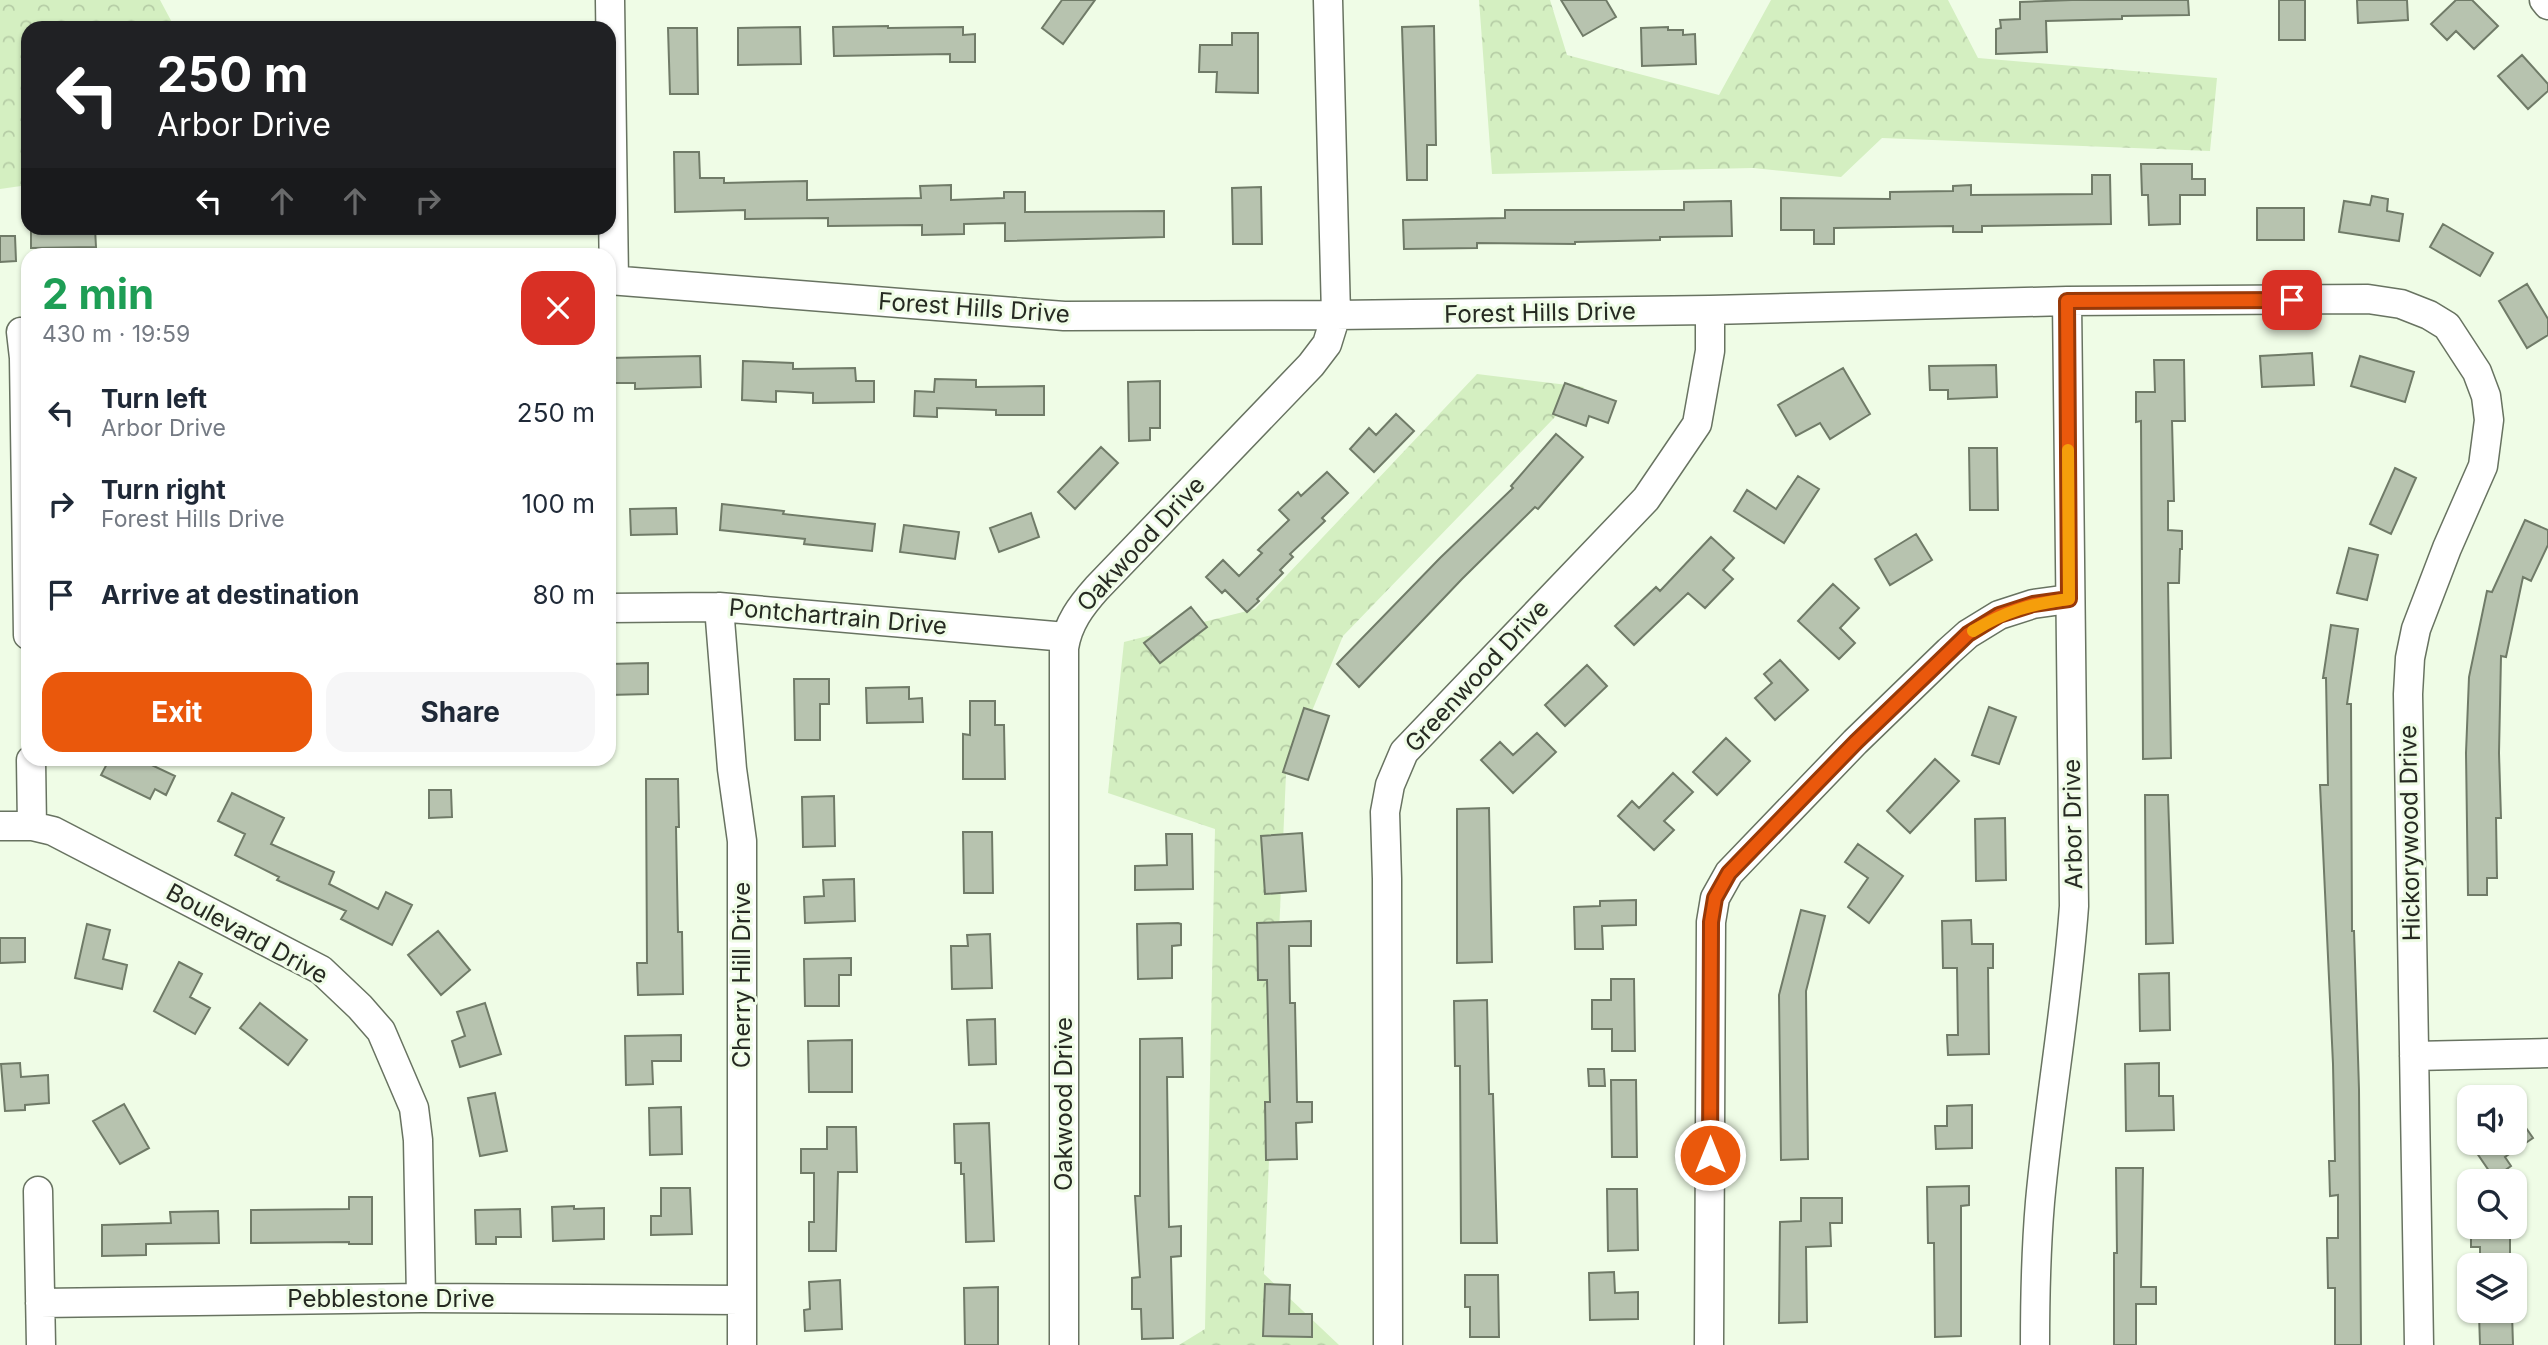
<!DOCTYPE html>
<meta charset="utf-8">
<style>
:root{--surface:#fff;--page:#f6f6f7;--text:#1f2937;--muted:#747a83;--accent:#ea580c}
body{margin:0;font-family:Inter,sans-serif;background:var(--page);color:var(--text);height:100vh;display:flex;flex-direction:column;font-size:26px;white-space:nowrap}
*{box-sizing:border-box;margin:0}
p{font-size:23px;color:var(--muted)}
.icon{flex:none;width:38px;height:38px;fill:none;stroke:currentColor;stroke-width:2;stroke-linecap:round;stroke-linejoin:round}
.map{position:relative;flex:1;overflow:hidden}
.side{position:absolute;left:21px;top:248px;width:595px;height:518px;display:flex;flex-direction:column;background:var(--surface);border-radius:21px;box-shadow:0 2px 5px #0004}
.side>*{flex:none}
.hud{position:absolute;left:21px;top:21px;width:595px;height:214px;border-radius:21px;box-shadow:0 2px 5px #0004;background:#202124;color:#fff;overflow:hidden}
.fabs{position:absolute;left:2457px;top:1085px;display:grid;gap:14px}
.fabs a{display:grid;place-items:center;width:70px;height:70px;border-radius:14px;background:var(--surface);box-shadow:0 2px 5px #0004;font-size:35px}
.pin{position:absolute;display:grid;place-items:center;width:60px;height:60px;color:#fff;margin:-30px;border-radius:14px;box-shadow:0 4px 10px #0006}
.me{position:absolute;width:77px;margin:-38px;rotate:0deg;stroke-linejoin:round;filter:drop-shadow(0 0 5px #0008)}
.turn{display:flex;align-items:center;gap:24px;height:147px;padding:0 21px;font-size:32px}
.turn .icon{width:91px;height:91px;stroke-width:2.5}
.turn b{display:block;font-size:49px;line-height:60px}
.lanes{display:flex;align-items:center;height:66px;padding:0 21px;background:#0003;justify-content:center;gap:35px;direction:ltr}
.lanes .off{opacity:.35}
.round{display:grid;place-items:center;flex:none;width:74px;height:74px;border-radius:21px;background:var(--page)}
.head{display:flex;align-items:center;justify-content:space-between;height:119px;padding:0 21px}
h1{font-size:42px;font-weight:700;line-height:52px;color:#1e9e55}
.button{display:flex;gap:14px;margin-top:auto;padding:14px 21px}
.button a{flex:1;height:80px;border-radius:21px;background:var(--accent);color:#fff;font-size:28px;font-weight:700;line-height:80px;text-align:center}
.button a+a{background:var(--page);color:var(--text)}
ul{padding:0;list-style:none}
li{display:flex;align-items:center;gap:21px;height:91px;padding:0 21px}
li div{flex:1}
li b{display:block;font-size:26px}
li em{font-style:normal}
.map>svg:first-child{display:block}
.forest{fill:url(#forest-crowns)}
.building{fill:#b7c3af;stroke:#707b68;stroke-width:2}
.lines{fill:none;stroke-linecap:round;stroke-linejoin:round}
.minor-casing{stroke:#687361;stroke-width:31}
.minor{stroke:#fff;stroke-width:28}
.route-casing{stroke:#983908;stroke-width:18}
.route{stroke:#ea580c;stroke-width:12}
.slow{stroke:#f59e0b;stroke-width:12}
.labels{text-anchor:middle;stroke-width:6;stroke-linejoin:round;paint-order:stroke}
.street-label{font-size:24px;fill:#262a22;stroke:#effce6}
</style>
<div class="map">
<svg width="2548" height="1345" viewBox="0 0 2548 1345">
<defs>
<pattern id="forest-crowns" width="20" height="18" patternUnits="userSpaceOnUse" patternTransform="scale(1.75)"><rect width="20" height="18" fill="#d4efc1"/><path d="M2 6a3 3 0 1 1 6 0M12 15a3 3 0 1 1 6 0" fill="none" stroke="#b6cda6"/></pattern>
</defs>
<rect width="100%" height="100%" fill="#effce6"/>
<path class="forest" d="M0,0h160l15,28h-147v157l-28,4z
M1479,0h71l17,55 152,40 52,-95h177l30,58 239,20 -7,73 -328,-13 -41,39 -88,-9 -261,6z
M1477,374l107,13 -241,249 -57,138 -22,500 75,71h-160l26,-16 10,-500 -107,-36 16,-151 131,-33z"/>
<path class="building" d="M1062,0h33l-32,44 -21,-16z
M1561,0h45l10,17 -33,19z
M2072,0h116l1,15 -67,1v3l-76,2 1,31 -51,2v-25l5,-1 -1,-8 20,-1v-17z
M2279,0h26v40h-26z
M2357,0h50l1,20 -50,3z
M2456,0h16l26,26 -24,23 -18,-18 -9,9 -16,-16z
M888,26v2l75,-1v8l12,-1v28h-25v-8l-116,2 -1,-29z
M1434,26l2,119h-9v35h-20l-5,-153z
M800,27l1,37 -63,1v-37z
M1668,27v3h15v5l12,-1 1,30 -54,2 -1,-38z
M668,28h29l1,66h-28z
M1232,33h26v60l-42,-1 1,-20h-18l1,-27h32z
M2522,55l26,29v7l-20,18 -30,-33z
M674,152h25l1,26h24v5l83,-2v19l114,-2 -1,-12 31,-1v15l53,-2v-6h21v20l139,-1v26l-159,4v-18l-41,1v10l-42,1v-10l-94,1v-8l-83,1v-9l-70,2z
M2141,164h51v15h13v16h-25v29l-31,1 -1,-30h-6z
M2092,175h18l1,49 -129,2v6h-29v-6l-119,2v16h-20v-14h-33v-32l109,1v-7l63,-1v-5l18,-1v10l121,-1z
M1261,187l1,57h-29l-1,-56z
M2372,196l16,3 -1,12 16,3 -4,27 -60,-9 5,-31 26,4z
M1731,201l1,35 -72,1v3l-85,2v2l-98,-1v5l-73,1 -1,-29 102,-2v-8h179v-8z
M2257,208h47v32h-47z
M2443,224l50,29 -13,23 -50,-29z
M31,228h64l1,19 -65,1z
M0,236h15l1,25 -16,1z
M2527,284l21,35v16l-21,13 -28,-47z
M2312,353l2,32 -52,2 -2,-31z
M700,356l1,31 -66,2v-6h-26v-25z
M2360,356l54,16 -9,30 -54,-16z
M2154,360h30l1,61h-13l2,80h-6v29l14,1v18h-2l-1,34h-11l3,175 -28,1 -2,-338 -5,1v-30h19z
M743,361l50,2v6l62,-1 1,13h18v21l-61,1v-10l-37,-2v11l-34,-2z
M1996,365l1,32 -49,2v-9h-18l-1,-24z
M1843,368l27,46 -40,25 -10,-16 -24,13 -18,-31z
M935,379l41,1v7l68,-1v29h-48v-5l-59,-2v9l-23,-1 1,-25 19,1z
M1160,381v47h-10v12l-21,1 -1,-59z
M1565,383l51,18 -8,22 -19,-7 -3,10 -33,-12z
M1396,414l18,17 -40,41 -24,-23 19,-21 7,7z
M1556,434l27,23 -45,52 -3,-2 -73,72 -103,108 -22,-23 103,-106 73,-70 -2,-2z
M1101,447l17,16 -43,46 -17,-17z
M1969,448h28l1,62h-28z
M2395,468l21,10 -25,56 -21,-10z
M1327,472l21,21 -26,25 3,3 -35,33 3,3 -13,13 3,3 -26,26 2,2 -12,11 -22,-22 -3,3 -16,-16 17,-17 16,16 23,-23 -4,-3 31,-30 -10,-10 19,-18 3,4z
M1798,476l21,13 -35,54 -50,-32 13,-21 29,19z
M722,504l62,7 -1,3 92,10 -3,27 -68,-7 1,-5 -85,-9z
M676,508l1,26 -46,1 -1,-26z
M1031,513l8,24 -40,15 -9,-24z
M2525,520l23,10v15l-17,36 -8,-4 -17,80 -5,-1 -2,97 2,65h-5l1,60h-10v17h-19l-2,-142 3,-76 18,-86 5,1z
M904,525l55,7 -4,27 -55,-7z
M1916,534l16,26 -42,25 -15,-26z
M1711,537l23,21 -11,12 10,9 -28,29 -17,-15 -54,52 -19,-19 41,-39 4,4z
M2349,548l29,7 -11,45 -30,-7z
M1833,584l26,24 -19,20 15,15 -16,16 -41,-38z
M1191,607l16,20 -47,36 -16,-20z
M2331,625l27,4 -11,75h4l1,227h2l5,158 2,256h-26v-57h-7l-1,-50h11v-43l-8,1 -1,-35h6l-2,-97 -13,-279h8l-2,-107h-3z
M1780,660l28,30 -33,30 -20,-22 17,-15 -8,-9z
M648,663v31l-39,1v-31z
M1587,665l20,21 -42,40 -20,-21z
M794,679h35v25h-9v36h-25z
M909,687v12l13,-1 1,24 -56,1 -1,-35z
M970,701h25v24h9l1,54h-42v-45l7,1z
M1989,707l27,10 -17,47 -27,-9z
M1304,708l25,8 -21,64 -25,-8z
M1537,733l19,19 -43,41 -32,-33 19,-18 13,13z
M1726,738l24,23 -33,34 -24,-23z
M1935,759l24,22 -49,52 -23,-22z
M109,760h32l34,16 -9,19 -11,-6 -5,10 -49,-24z
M1673,773l20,19 -29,29 10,9 -20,20 -36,-34 14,-15 7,7z
M646,779h32l1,48h-3l2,105h4l1,62 -45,1 -1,-32h10z
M429,790h22l1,27 -23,1z
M232,793l52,25 -13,26 63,28 -5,12 49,25 8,-17 26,13 -20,40 -51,-26 5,-8 -69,-31 2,-3 -44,-22 10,-21 -27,-13z
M2145,795h23l5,148 -27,1z
M834,796l1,50 -32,1 -1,-50z
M1489,808l3,154 -35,1v-154z
M2005,818l1,62 -30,1 -1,-62z
M963,832h29l1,61h-29z
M1302,833l4,58 -41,3 -4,-58z
M1166,834h26l1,55 -58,1v-24l32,-1z
M1858,844l45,32 -34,47 -21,-16 20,-29 -23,-16z
M854,879l1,42 -50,2 -1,-26 20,-1 -1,-16z
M1636,900v25l-34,1 1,23h-28l-1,-42 26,-1v-5z
M1801,910l24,6 -19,75 2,168 -27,1 -2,-165z
M1971,920l1,24h21v24h-5l1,86 -41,1 -1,-20h11l-1,-67h-14l-1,-47z
M1311,921v25h-22l1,57h5l2,99h15v20l-16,1 1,36 -31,1 -1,-58h5l-3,-122h-9l-1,-57z
M1178,923l3,1v21l-9,1v32l-34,1 -1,-55z
M87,924l23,6 -7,29 24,6 -5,24 -47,-11z
M438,931l32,39 -29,25 -33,-40z
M990,934l2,54 -40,1 -1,-43h17l-1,-11z
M0,938h25v24l-25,1z
M851,958v17h-12v31h-34l-1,-47z
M179,962l23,12 -12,23 20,11 -15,26 -41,-23z
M2169,973l1,57 -30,1 -1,-57z
M1611,979h23l1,72h-23v-22h-20v-29h19z
M1487,1000l2,94h4l4,149h-36l-1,-177h-5l-1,-65z
M260,1003l47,37 -19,25 -48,-37z
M485,1003l16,51 -41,13 -8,-26 13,-5 -8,-24z
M995,1019l1,45 -27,1 -2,-45z
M681,1035v26h-29l1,23 -27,1 -1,-49z
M1182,1038l1,39h-16l2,150 12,-1v30l-10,1 2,81 -31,1 -1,-30h-9v-31l8,-1 -5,-81h5v-157z
M852,1040v52h-43l-1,-51z
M20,1063l1,14 27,-2 1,28 -24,2v5l-20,1 -4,-47z
M2159,1063v33h14l1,34 -48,1 -1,-67z
M1588,1069h16l1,17h-16z
M1611,1080h25l1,77h-25z
M495,1093l12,58 -27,5 -12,-58z
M124,1104l25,44 -29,16 -27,-43z
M1972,1105v43l-36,1 -1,-23h12v-20z
M681,1107l1,47 -32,1 -1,-47z
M2515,1112l18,26 -28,19 6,9 -17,12 -24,-35h45z
M989,1123l5,118 -28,1 -2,-68h-3v-11h-6l-1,-39z
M827,1127h29l1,45h-19l-2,79h-27v-29h5v-49h-13v-24h26z
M2116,1168h27l-2,119h15v17h-20v41h-22v-92h3z
M1969,1186v19l-8,1v130l-26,1 -1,-94h-6l-1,-56z
M661,1188h29l2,46 -41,1v-19h10z
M1607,1189h30l1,61 -30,1z
M349,1197h23v47h-23v-2l-98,1v-33l98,-1z
M1801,1198h41v25h-12l1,23 -25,1 1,75 -28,1 1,-101 21,-1z
M574,1206v3l30,-1v31l-51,2 -1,-34z
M520,1209l1,28h-25v7h-20l-1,-34z
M218,1211l1,32 -73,1v11l-44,1v-31l69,-2 -1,-11z
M2471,1227h27v10h12v28h-30v-18h-9z
M1614,1272l1,21 23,-1v27l-48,1 -1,-47z
M1465,1275h33l1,62h-29v-30h-5z
M840,1280l2,49 -37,2 -1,-21 6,-1 -1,-27z
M1265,1284l25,1 -1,29h23v23l-49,-1z
M998,1287v58h-33l-1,-57z
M2512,1313l1,32h-33l-1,-31z"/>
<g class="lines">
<g class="minor-casing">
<path id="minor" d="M610,0l4,280
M2544,0l4,5
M609,280l455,36 272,-1 374,-5 357,-9 301,-2 33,5 28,11 18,11 30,46 9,24 3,24 -6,46 -36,82 -31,81 -6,29 -2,36 11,651
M21,332l3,26 4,277
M719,607l13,162 10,72v504
M609,608l110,-1 347,30
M31,760l1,66
M0,826h32l21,5 268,139 39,37 21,24 33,77 4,32 3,158
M2414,1056l134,-3
M38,1191l3,154
M40,1303l381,-5 320,2
M1064,1345v-697c4,-25 17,-42 33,-60l214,-223 16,-21 9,-29 -8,-315
M1388,1345l-1,-466 -2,-67 5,-27 14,-33 242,-253 51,-75 13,-73v-41
M1709,1345l2,-423 4,-24 14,-25 126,-131 94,-91 19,-17 31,-19 34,-11 36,-5
M2035,1345c0,-48 1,-96 5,-143 9,-99 27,-197 34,-296l-7,-605"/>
</g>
<use href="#minor" class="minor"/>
</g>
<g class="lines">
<g class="route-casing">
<path id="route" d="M1710,1155l1,-233 4,-24 14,-25 127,-131 112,-108 31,-19 34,-11 36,-5 -2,-298 225,-1"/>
</g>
<use href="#route" class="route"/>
<path class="slow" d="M1973,631c33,-20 58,-27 96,-32l-1,-149"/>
</g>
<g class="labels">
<g class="street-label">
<text transform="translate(974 308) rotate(4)" y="8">Forest Hills Drive</text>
<text transform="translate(1540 313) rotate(-1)" y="8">Forest Hills Drive</text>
<text transform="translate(1141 544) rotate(-47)" y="8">Oakwood Drive</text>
<text transform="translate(838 617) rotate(5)" y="8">Pontchartrain Drive</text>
<text transform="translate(1477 676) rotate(-47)" y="8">Greenwood Drive</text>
<text transform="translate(2073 824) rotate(-91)" y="8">Arbor Drive</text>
<text transform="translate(2410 833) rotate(-91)" y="8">Hickorywood Drive</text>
<text transform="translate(247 934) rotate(29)" y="8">Boulevard Drive</text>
<text transform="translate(742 975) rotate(-90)" y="8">Cherry Hill Drive</text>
<text transform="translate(1064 1104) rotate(-90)" y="8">Oakwood Drive</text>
<text x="391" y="1307">Pebblestone Drive</text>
</g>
</g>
</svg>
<div class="fabs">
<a><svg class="icon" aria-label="sound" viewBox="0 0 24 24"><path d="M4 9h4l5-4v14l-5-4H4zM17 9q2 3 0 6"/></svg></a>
<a><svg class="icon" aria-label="search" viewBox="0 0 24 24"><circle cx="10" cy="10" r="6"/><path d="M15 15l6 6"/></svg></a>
<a><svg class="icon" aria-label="layers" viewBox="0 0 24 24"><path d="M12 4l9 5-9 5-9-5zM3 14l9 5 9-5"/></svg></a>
</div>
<div class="pin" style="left:2292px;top:300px;background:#d93025"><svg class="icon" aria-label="arrive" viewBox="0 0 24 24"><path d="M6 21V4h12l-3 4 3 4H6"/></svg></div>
<svg class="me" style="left:1710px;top:1155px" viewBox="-20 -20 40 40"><circle r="17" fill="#ea580c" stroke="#fff" stroke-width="3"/><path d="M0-11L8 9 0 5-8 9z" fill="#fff"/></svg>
<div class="hud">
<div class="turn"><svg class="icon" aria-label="left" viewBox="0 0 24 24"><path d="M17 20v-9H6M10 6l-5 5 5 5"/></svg><div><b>250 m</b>Arbor Drive</div></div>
<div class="lanes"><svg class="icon" aria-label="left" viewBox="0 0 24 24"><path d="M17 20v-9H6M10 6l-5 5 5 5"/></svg><svg class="icon off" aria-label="ahead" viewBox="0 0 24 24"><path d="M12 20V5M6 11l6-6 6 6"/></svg><svg class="icon off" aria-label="ahead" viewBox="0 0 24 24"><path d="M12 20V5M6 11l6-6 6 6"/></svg><svg class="icon off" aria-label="right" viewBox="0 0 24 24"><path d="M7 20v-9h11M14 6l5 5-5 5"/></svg></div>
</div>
<section class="side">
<div class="head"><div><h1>2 min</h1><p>430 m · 19:59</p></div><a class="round" style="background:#d93025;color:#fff"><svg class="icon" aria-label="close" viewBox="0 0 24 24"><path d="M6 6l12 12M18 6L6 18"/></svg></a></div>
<ul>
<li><svg class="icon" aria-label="left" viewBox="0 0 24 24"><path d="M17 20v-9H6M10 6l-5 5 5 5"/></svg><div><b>Turn left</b><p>Arbor Drive</p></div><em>250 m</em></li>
<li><svg class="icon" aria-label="right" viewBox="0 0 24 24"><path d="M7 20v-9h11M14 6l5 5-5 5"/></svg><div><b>Turn right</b><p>Forest Hills Drive</p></div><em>100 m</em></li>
<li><svg class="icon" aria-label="arrive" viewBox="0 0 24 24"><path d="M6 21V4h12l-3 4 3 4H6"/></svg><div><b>Arrive at destination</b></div><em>80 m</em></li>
</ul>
<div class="button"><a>Exit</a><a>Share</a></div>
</section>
</div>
